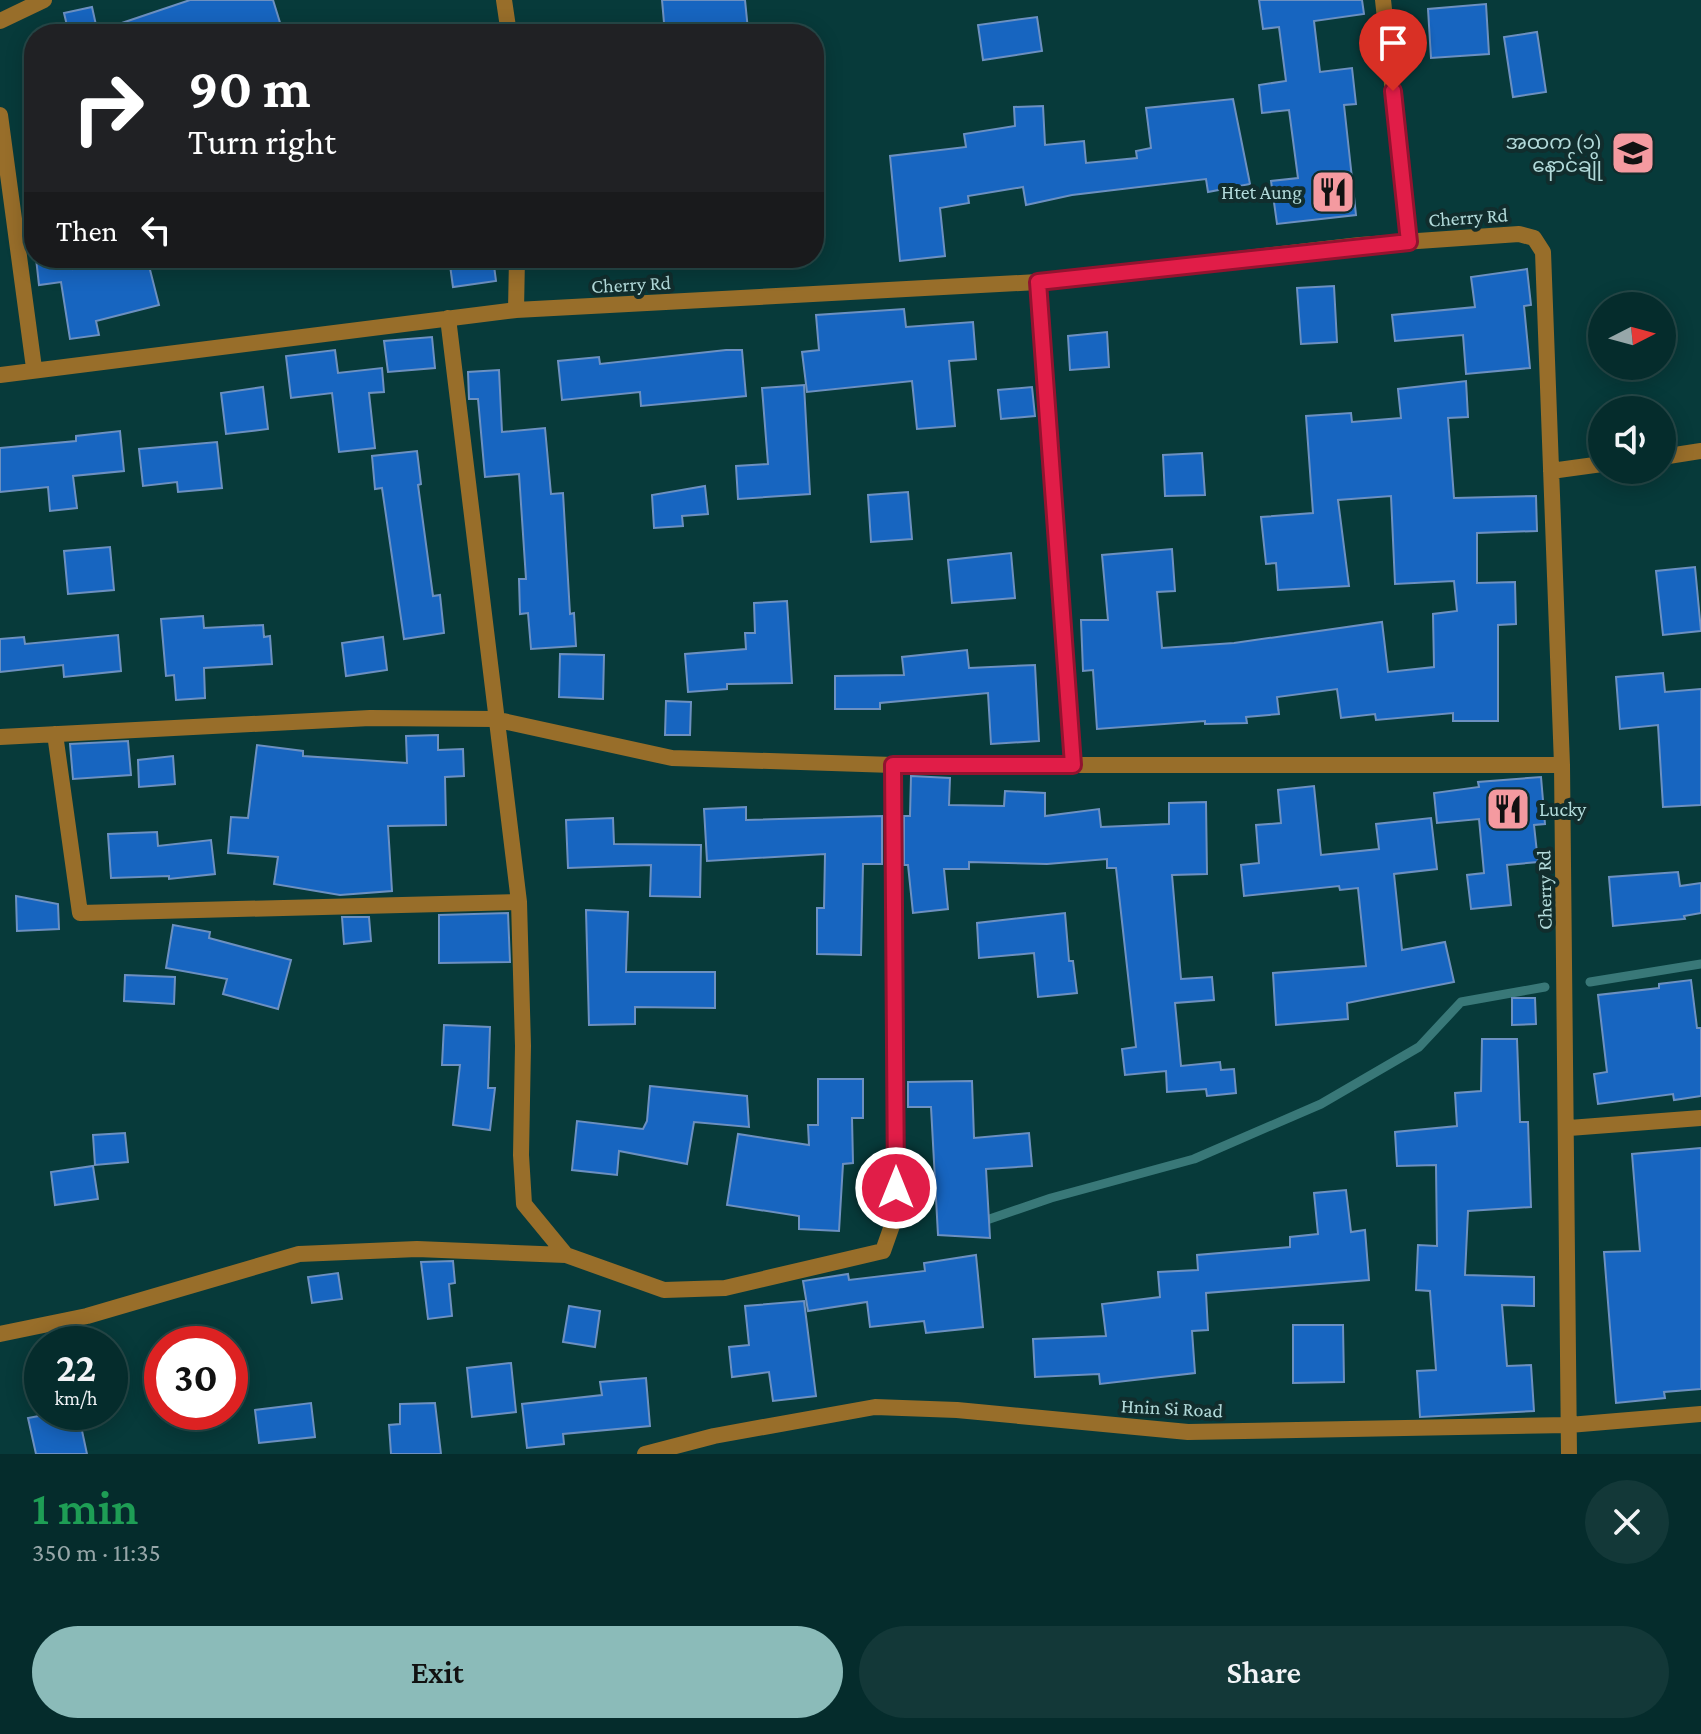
<!DOCTYPE html>
<meta charset="utf-8">
<style>
:root{--surface:#052c2c;--page:#133838;--text:#f1f3f6;--muted:#97a7a9;--line:#264848;--accent:#8bbbb9}
body{margin:0;font-family:"Crimson Pro","Noto Sans Myanmar",serif;background:var(--page);color:var(--text);height:100vh;display:flex;flex-direction:column;font-size:30px;white-space:nowrap}
*{box-sizing:border-box;margin:0}
p{font-size:26px;color:var(--muted)}
.icon{flex:none;width:44px;height:44px;fill:none;stroke:currentColor;stroke-width:2;stroke-linecap:round;stroke-linejoin:round}
.map{position:relative;height:1454px;overflow:hidden}
.panel{display:flex;flex-direction:column;background:var(--surface);flex:1}
.panel>*{flex:none}
.hud{position:absolute;left:24px;top:24px;width:800px;height:244px;border-radius:32px;box-shadow:0 4px 20px #0003,0 0 0 2px var(--line);background:#202124;color:#fff;overflow:hidden}
.needle{width:52px;rotate:84deg}
.tools{position:absolute;left:1588px;top:292px;display:grid;gap:16px}
.tools a{display:grid;place-items:center;width:88px;height:88px;border-radius:50%;background:var(--surface);box-shadow:0 4px 20px #0003,0 0 0 2px var(--line);font-size:40px}
.speed{position:absolute;left:24px;top:1326px;display:flex;gap:16px;font-size:40px;font-weight:700;text-align:center}
.speed>*{display:grid;place-content:center;width:104px;height:104px;border-radius:50%;background:var(--surface);box-shadow:0 4px 20px #0003,0 0 0 2px var(--line);line-height:1}
.speed small{font-size:20px;font-weight:400}
.speed .limit{border:12px solid #d22;background:#fff;color:#111}
.pin{position:absolute;display:grid;place-items:center;width:68px;height:68px;color:#fff;margin:-82px -34px;border-radius:50% 50% 50% 0;rotate:-45deg;box-shadow:0 0 8px #0007}
.pin .icon{rotate:45deg}
.me{position:absolute;width:88px;margin:-44px;rotate:0deg;stroke-linejoin:round;filter:drop-shadow(0 0 6px #0008)}
.turn{display:flex;align-items:center;gap:28px;height:168px;padding:0 32px;font-size:36px}
.turn .icon{width:104px;height:104px;stroke-width:2.5}
.turn b{display:block;font-size:56px;line-height:68px}
.then{display:flex;align-items:center;height:76px;padding:0 32px;background:#0003;gap:16px;font-size:30px}
.round{display:grid;place-items:center;flex:none;width:84px;height:84px;border-radius:42px;background:var(--page)}
.head{display:flex;align-items:center;justify-content:space-between;height:136px;padding:0 32px}
h1{font-size:48px;font-weight:600;line-height:60px;color:#1e9e55}
.cta{display:flex;gap:16px;margin-top:auto;padding:16px 32px}
.cta a{flex:1;height:92px;border-radius:48px;background:var(--accent);color:#111;font-size:32px;font-weight:600;line-height:92px;text-align:center}
.cta a+a{background:var(--page);color:var(--text)}
.map>svg:first-child{display:block}
.lines{fill:none;stroke-linecap:round;stroke-linejoin:round}
.stream{stroke:#397878;stroke-width:9}
.building{fill:#1765c0;stroke:#6c90c1;stroke-width:2}
.minor{stroke:#986e2a;stroke-width:16}
.route-casing{stroke:#92132f;stroke-width:20}
.route{stroke:#e11d48;stroke-width:14}
.labels{text-anchor:middle;stroke-width:8;stroke-linejoin:round;paint-order:stroke}
.poi-label{font-size:20px;fill:#b2dada;stroke:#112d2d;text-anchor:end}
.street-label{font-size:20px;fill:#b2dada;stroke:#112d2d}
</style>
<div class="map">
<svg width="1701" height="1454" viewBox="0 0 1701 1454">
<rect width="100%" height="100%" fill="#073a3a"/>
<g class="lines">
<path class="stream" d="M1590,982l111,-18
M978,1223l73,-25 143,-39 127,-55 98,-57 42,-45 84,-15"/>
</g>
<path class="building" d="M190,0h83l9,29 -17,5h-163l-1,-4z
M662,0h83l3,30 -83,4z
M1259,0h103l2,14 -50,7 6,51 32,-4 4,36 -12,1 12,110 -79,9 -6,-43 27,-3 -9,-68 -27,3 -3,-28 27,-4 -7,-54 -16,2z
M1486,4l3,50 -58,4 -3,-49z
M92,7l6,27h-29l-5,-21z
M1037,17l5,34 -59,9 -5,-35z
M1537,32l9,60 -33,5 -9,-60z
M1233,99l17,85 -42,8 -2,-13 -134,16 -46,10 -3,-18 -55,9 1,7 -29,5 5,48 -45,5 -10,-105 76,-9 -2,-13 51,-8 -1,-19 29,-1 2,39 39,-4 2,22 51,-5 -1,-7 15,-3 -5,-40z
M36,258h35l2,11 43,-11h31l12,47 -63,16 3,14 -29,4 -9,-57 -22,3z
M449,258h44l3,23 -43,6z
M1527,269l4,36 -7,1 6,62 -64,6 -3,-39 -68,6 -3,-26 83,-8 -4,-30z
M1334,286l3,56 -36,2 -4,-56z
M904,309l2,18 67,-5 3,37 -27,2 6,65 -38,3 -5,-48 -105,11 -5,-40 17,-2 -3,-35z
M1107,332l2,35 -39,3 -2,-34z
M432,337l3,31 -47,4 -4,-31z
M335,350l3,23 44,-5 2,24 -15,1 6,55 -36,4 -7,-59 -41,5 -5,-42z
M726,350h16l4,46 -105,10 -1,-14 -78,8 -4,-39 41,-4 1,7z
M499,370l3,62 43,-4 6,66 12,-1 7,121 4,-1 2,33 -45,3 -3,-36 -8,1 -1,-35h7l-7,-105 -34,3 -7,-78h-9l-1,-27z
M1466,381l2,36 -20,1 6,80 82,-2 1,35 -60,2v50l38,-1 1,42 -18,1v96h-45v-8l-77,7 -1,-6 -34,4 -4,-29 -60,8 2,17 -33,3 1,6 -42,1v-3l-108,8 -4,-59 -10,1 -2,-51h27l-6,-65 70,-6 3,42 -18,1 5,56 72,-5 148,-21 6,50 46,-5 -1,-53 24,-3 -3,-30 -59,3 -4,-88 -53,4 11,86 -71,4 -2,-27 -10,1 -5,-47 52,-4 -7,-97 45,-3 1,9 49,-4 -3,-29z
M804,385l6,109 -72,5 -2,-33 32,-2 -6,-76z
M263,387l5,42 -42,5 -5,-41z
M1032,387l3,29 -34,3 -3,-29z
M120,431l4,40 -51,5 4,32 -27,3 -2,-24 -48,5v-44l76,-7v-5z
M217,442l5,46 -44,4 -1,-10 -34,4 -4,-37z
M417,451l4,33 -3,1 15,111 7,-1 4,38 -40,6 -22,-151 -7,1 -3,-33z
M1202,453l3,42 -40,1 -2,-41z
M705,486l3,28 -26,2 1,10 -29,2 -2,-33z
M908,492l4,47 -41,3 -3,-47z
M110,547l4,43 -46,4 -4,-43z
M1011,553l4,45 -63,5 -4,-43z
M1695,567l6,64 -38,4 -7,-64z
M787,601l5,82 -65,1v5l-39,3 -3,-38 61,-5 -1,-16h10l-1,-30z
M203,616l1,12 59,-3 1,12 6,-1 2,28 -68,4 1,30 -29,2 -2,-25 -8,1 -5,-57z
M118,635l3,36 -57,6 -1,-12 -63,7v-33l24,-2 1,7z
M383,637l4,33 -41,6 -4,-33z
M967,650l2,18 66,-3 4,76 -48,3 -3,-51 -108,10v6h-45v-33l69,-1 -2,-18z
M560,654l44,1 -1,44 -44,-2z
M1663,673l2,19 36,-3v116l-38,2 -5,-82 -38,4 -4,-52z
M666,701l25,1 -1,33h-25z
M438,735v15l25,-1 1,27 -19,1 1,48 -58,1 4,65 -52,4 -66,-11 4,-27 -50,-4 3,-36 17,1 9,-73 46,6v5l104,7 -1,-27z
M128,741l3,34 -58,4 -3,-35z
M173,756l2,28 -36,3 -1,-27z
M911,776l39,2 -1,27 55,1 1,-15 40,2v23l54,-7 2,18 68,-3v-21l37,-1 1,72 -35,1 9,104 31,-2 2,23 -39,3 6,63 39,-4 1,8 13,-1 2,24 -29,3 -1,-7 -39,3 -1,-21 -41,4 -3,-26 14,-2 -20,-179h-9v-9l-60,5 -78,-2v7h-25l4,40 -35,4 -5,-48h-4v-49h6z
M1541,777l4,47 -11,1 4,37 -31,3 4,40 -40,4 -4,-34 17,-2 -5,-54 -42,4 -3,-30 45,-6 -1,-5z
M1314,786l7,69 58,-6 -3,-25 55,-6 6,51 -43,5 8,76 43,-8 9,40 -107,21 1,16 -72,6 -3,-52 93,-7 -8,-78 -18,2 -1,-4 -95,10 -3,-31 18,-2 -3,-38 25,-2 -3,-33z
M746,807v13l136,-4v48h-19l-2,91 -44,-1v-46h7l1,-54 -118,7 -3,-52z
M613,818l1,26 87,1 -1,52 -50,-1 1,-31 -83,3 -2,-48z
M157,832l1,14 53,-6 4,34 -46,5v-3l-58,2 -3,-44z
M1678,872l2,14 21,-3v30l-17,3 1,3 -72,7 -4,-49z
M16,896l42,8 1,25 -42,2z
M586,910l42,2 -2,60h89v36l-80,-1v17l-46,1z
M508,913l2,49 -71,1v-48z
M1065,913l4,48h4l4,32 -39,4 -4,-44 -55,5 -2,-35z
M342,917h27l2,24 -27,3z
M173,925l37,7 -1,6 82,22 -13,49 -55,-15 4,-15 -61,-11z
M125,975l50,2 -1,27 -50,-3z
M1691,980l6,48h4v68l-27,4 -1,-6 -75,10 -4,-30 13,-2 -9,-77 61,-7v-4z
M1512,998h23l1,26 -24,1z
M444,1025l46,2 -2,61h7l-5,42 -37,-5 7,-60h-18z
M1482,1039h35l3,83h8l3,85 -63,4 -3,64 69,2v29l-32,-1 5,61 24,-1 3,46 -114,6 -3,-46 19,-1 -6,-79 -14,-1 2,-45 19,1 -1,-81 -39,1 -2,-34 62,-6 -2,-33 26,-2z
M818,1079h45v39h-11l1,45 -10,1 -4,67 -40,-2v-13l-72,-11 11,-71 71,11 -1,-20h10z
M972,1081l2,57 55,-5 3,33 -46,3 4,69 -52,-3 -7,-128h-23v-25z
M650,1086l97,10 2,31 -55,-5 -7,42 -68,-13 -2,24 -45,-5 5,-49 66,8 4,-8z
M125,1133l3,29 -33,3 -2,-30z
M1701,1148v241l-37,3 1,6 -49,5 -12,-151 36,-1 -8,-97z
M93,1166l5,33 -43,6 -4,-33z
M1346,1190l5,42 14,-2 4,50 -163,13 2,37 -16,1 3,42 -95,11 -1,-10 -64,3 -2,-38 73,-3 -4,-32 58,-7 -2,-25 40,-2 -1,-15 93,-8v-10l28,-3 -4,-41z
M976,1255l7,72 -57,6 -2,-12 -54,6 -3,-25 -59,9 -5,-30 45,-7 1,6 76,-9 -1,-8z
M453,1261l2,22 -6,1 3,32 -24,3 -7,-57z
M338,1273l4,26 -30,4 -4,-26z
M804,1301l12,95 -43,5 -4,-29 -37,5 -3,-30 20,-2 -4,-39z
M569,1306l31,5 -5,36 -32,-5z
M1293,1325h50l1,57 -51,1z
M511,1363l5,49 -44,5 -5,-49z
M646,1378l4,48 -87,8 1,10 -37,4 -5,-44 80,-9 -2,-13z
M311,1403l4,34 -56,6 -4,-33z
M435,1403l6,51h-50l-2,-29 11,-1v-20z
M60,1412h18l9,42h-51l-8,-36z"/>
<g class="lines">
<path class="minor" d="M504,0l5,34
M1383,0l26,242
M0,21l44,-21
M0,115l34,253
M1038,282l35,483
M516,310l1,-52
M448,318l71,584 4,144 -2,109 3,49 42,51 98,35 61,-2 158,-37 12,-34 -2,-452
M0,375l516,-65 522,-28 322,-37 159,-11 15,4 9,14 19,513 7,689
M1662,457l39,-6
M1551,471l51,-7
M55,734l25,179 439,-11
M0,737l370,-19 124,1 178,39 221,7h669
M1569,1128l132,-10
M0,1334l87,-18 212,-62 118,-5 149,6
M645,1454l69,-18 161,-29 82,3 231,22 381,-7 132,-11"/>
</g>
<g class="lines">
<g class="route-casing">
<path id="route" d="M896,1188l-3,-423h180l-35,-483 371,-40 -16,-151"/>
</g>
<use href="#route" class="route"/>
</g>
<defs>
<g id="school-square" transform="scale(2.3)"><rect x="-9" y="-9" width="18" height="18" rx="4" fill="#f49aa0" stroke="#112d2d"/><path d="M0-5L7-2L0 1L-7-2ZM-4 1L0 2.5L4 1V4Q0 6-4 4Z" fill="#111"/></g>
<g id="restaurant-square" transform="scale(2.3)"><rect x="-9" y="-9" width="18" height="18" rx="4" fill="#f49aa0" stroke="#112d2d"/><path d="M-5-6h1v4h1v-4h1v4h1v-4h1v5L-1.5 .5V6h-2V.5L-5-1ZM5-6V6H3V1.5H1.5Q1.5-4 5-6Z" fill="#111"/></g>
</defs>
<g fill-rule="evenodd">
<use href="#school-square" x="1633" y="153"/>
<use href="#restaurant-square" x="1333" y="192"/>
<use href="#restaurant-square" x="1508" y="809"/>
</g>
<g class="labels">
<g class="poi-label">
<text x="1602" y="149">အထက (၁)<tspan x="1602" dy="23">နောင်ချို</tspan></text>
<text x="1302" y="199">Htet Aung</text>
<text x="1539" y="816" text-anchor="start">Lucky</text>
</g>
<g class="street-label">
<text transform="translate(1468 217) rotate(-4)" y="7">Cherry Rd</text>
<text transform="translate(631 284) rotate(-3)" y="7">Cherry Rd</text>
<text transform="translate(1544 890) rotate(-91)" y="7">Cherry Rd</text>
<text transform="translate(1172 1408) rotate(3)" y="7">Hnin Si Road</text>
</g>
</g>
</svg>
<div class="tools">
<a><svg class="needle" viewBox="-14 -14 28 28"><path d="M0-13l5 13h-10z" fill="#e53935"/><path d="M0 13l5-13h-10z" fill="#97a7a9"/></svg></a>
<a><svg class="icon" aria-label="sound" viewBox="0 0 24 24"><path d="M4 9h4l5-4v14l-5-4H4zM17 9q2 3 0 6"/></svg></a>
</div>
<div class="speed"><div>22<small>km/h</small></div><div class="limit">30</div></div>
<div class="pin" style="left:1393px;top:91px;background:#d93025"><svg class="icon" aria-label="arrive" viewBox="0 0 24 24"><path d="M6 21V4h12l-3 4 3 4H6"/></svg></div>
<svg class="me" style="left:896px;top:1188px" viewBox="-20 -20 40 40"><circle r="17" fill="#e11d48" stroke="#fff" stroke-width="3"/><path d="M0-11L8 9 0 5-8 9z" fill="#fff"/></svg>
<div class="hud">
<div class="turn"><svg class="icon" aria-label="right" viewBox="0 0 24 24"><path d="M7 20v-9h11M14 6l5 5-5 5"/></svg><div><b>90 m</b>Turn right</div></div>
<div class="then">Then<svg class="icon" aria-label="left" viewBox="0 0 24 24"><path d="M17 20v-9H6M10 6l-5 5 5 5"/></svg></div>
</div>
</div>
<section class="panel">
<div class="head"><div><h1>1 min</h1><p>350 m · 11:35</p></div><a class="round"><svg class="icon" aria-label="close" viewBox="0 0 24 24"><path d="M6 6l12 12M18 6L6 18"/></svg></a></div>
<div class="cta"><a>Exit</a><a>Share</a></div>
</section>
